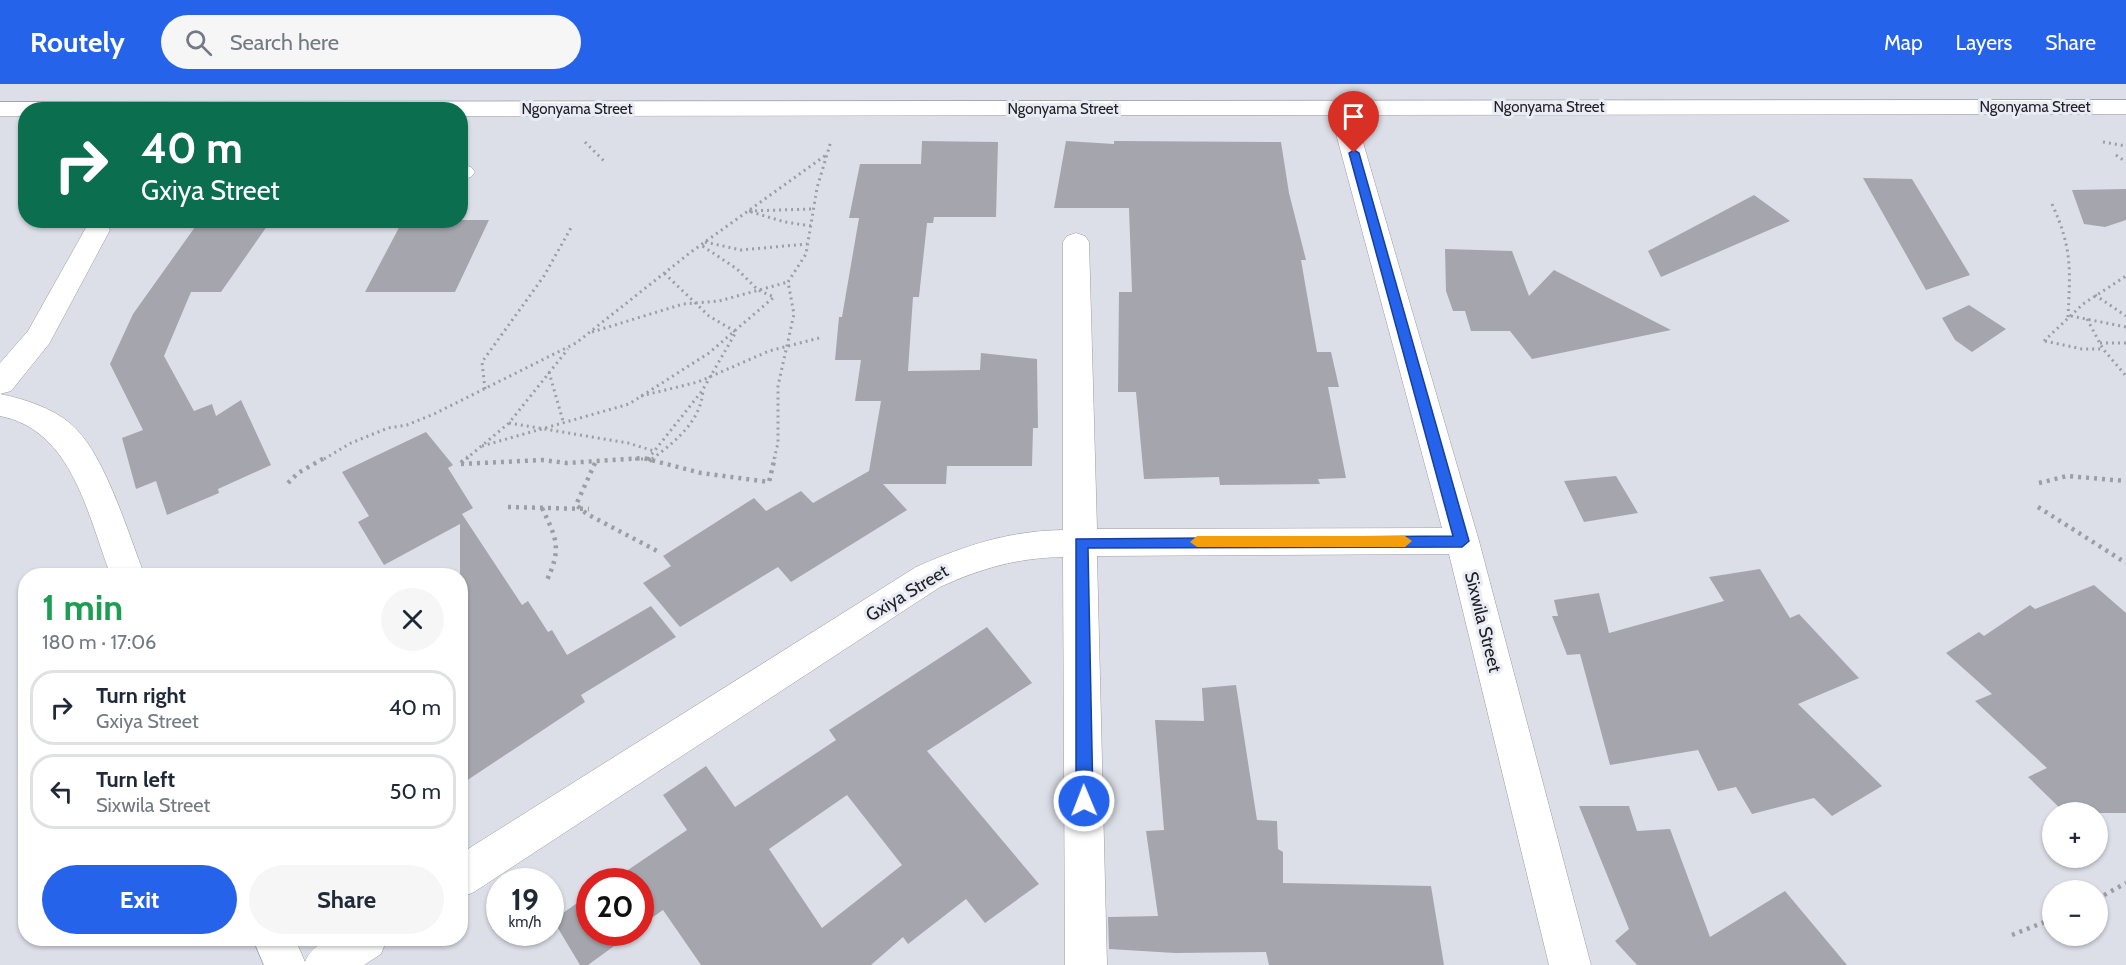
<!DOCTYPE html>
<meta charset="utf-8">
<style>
:root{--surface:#fff;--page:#f6f6f7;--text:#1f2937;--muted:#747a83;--line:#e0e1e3;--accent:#2563eb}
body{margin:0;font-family:Cabin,sans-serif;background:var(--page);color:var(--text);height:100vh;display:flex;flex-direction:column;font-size:22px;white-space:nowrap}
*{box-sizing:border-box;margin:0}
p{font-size:20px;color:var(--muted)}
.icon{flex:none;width:33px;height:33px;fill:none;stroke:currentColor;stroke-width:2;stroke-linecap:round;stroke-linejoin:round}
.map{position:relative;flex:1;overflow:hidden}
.drawer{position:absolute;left:18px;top:484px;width:450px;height:378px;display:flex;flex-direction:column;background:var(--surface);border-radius:24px;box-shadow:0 2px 4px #0004}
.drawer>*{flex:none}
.hud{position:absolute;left:18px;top:18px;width:450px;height:126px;border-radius:24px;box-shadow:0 2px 4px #0004;background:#0b6e4f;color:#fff;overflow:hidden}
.controls{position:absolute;left:2042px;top:718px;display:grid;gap:12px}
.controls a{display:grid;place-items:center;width:66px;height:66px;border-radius:50%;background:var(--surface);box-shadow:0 2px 4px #0004;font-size:30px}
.speed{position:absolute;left:486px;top:784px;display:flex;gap:12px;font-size:30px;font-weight:700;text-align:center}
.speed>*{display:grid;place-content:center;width:78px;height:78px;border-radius:50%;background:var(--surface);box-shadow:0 2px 4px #0004;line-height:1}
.speed small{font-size:15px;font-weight:400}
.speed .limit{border:9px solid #d22;background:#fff;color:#111}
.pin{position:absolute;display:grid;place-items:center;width:51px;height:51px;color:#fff;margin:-62px -26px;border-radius:50% 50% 50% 0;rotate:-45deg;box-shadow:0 0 6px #0007}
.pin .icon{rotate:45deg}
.me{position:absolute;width:66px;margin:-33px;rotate:359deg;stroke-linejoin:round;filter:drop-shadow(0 0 4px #0008)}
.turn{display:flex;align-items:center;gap:21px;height:126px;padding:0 24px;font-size:27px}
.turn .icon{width:78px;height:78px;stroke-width:2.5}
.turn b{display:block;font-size:42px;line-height:51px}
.round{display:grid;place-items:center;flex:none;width:63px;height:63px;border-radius:32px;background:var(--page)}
.head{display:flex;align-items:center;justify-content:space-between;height:102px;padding:0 24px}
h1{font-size:36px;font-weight:700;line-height:45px;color:#1e9e55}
.action{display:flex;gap:12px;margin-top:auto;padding:12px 24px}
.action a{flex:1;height:69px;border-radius:36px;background:var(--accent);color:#fff;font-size:24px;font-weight:700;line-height:69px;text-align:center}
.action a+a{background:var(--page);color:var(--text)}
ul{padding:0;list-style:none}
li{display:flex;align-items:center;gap:18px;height:75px;margin:0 12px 9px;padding:0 12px;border:3px solid var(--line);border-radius:24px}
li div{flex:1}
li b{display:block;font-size:22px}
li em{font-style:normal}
header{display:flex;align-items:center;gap:36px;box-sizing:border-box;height:84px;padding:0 30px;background:var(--accent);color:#fff}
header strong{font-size:28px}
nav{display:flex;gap:33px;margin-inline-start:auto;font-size:21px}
.search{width:420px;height:54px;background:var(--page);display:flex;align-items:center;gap:15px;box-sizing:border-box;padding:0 21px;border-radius:33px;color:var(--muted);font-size:22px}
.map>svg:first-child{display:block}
.building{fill:#a5a5ae;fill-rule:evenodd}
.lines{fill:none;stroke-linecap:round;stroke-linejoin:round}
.minor-casing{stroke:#9b9ca5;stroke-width:1}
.path-far1{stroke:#9c9ea5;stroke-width:3;stroke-dasharray:2 4;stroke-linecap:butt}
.path{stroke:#9c9ea5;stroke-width:4.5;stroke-dasharray:3 5;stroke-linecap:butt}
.minor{fill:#fff;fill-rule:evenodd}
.route{fill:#2563eb;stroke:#184099;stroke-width:1.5}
.slow{fill:#f59e0b}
.labels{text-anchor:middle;stroke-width:6;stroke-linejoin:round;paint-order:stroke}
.far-street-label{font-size:15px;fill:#202124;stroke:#eaecf5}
.street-label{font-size:18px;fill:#202124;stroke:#eaecf5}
</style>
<header>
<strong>Routely</strong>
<div class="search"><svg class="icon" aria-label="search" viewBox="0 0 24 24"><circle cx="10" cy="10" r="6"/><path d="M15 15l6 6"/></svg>Search here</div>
<nav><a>Map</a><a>Layers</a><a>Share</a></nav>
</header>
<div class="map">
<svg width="2126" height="881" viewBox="0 0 2126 881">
<rect width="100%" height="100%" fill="#dddfe8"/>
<path class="building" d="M922,57l76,1 -2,75h-62l-1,6h-6l-8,74h-6l-5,74 72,-1 1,-17 56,6 1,69h-5l-1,38h-85l-1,18h-63l24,26 -116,72 -13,-15 -98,60 -37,-44 28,-17 -8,-10 91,-58 12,13 35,-20 12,12 56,-32 12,-70h-26l6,-41h-26l4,-43h3l17,-99h-10l11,-54h61z
M1066,57l48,3v-3l167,1 8,51 17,67h-5l16,92h14l8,35h-11l18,91 -28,1 2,5 -100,1 -1,-8 -75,2 -8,-87h-18l1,-100h13l-3,-84h-75z
M1863,94l49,1 58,96 -44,15z
M2126,105v31l-21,7 -21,-3 -12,-34z
M1754,111l36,26 -129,56 -13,-26z
M200,136l70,2 -49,70h-30l-27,64 30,55 18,-7 4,12 25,-16 30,65 -53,24 1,4 -52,22 -11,-34 -20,8 -14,-51 21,-8 -33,-66 23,-50z
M403,136h86l-34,72h-90z
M1445,165l67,2 17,45 25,-26 117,60 -139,29 -22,-28h-39l-6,-20h-12l-7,-20z
M1969,221l37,24 -34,23 -17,-12 -13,-22z
M426,348l27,33 -5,3 25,40 -11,6 60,91 6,-4 20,31 4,-2 15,25 84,-49 25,31 -95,58 4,7 -125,83v-261l-76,41 -26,-43 11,-6 -27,-44z
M1616,392l22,37 -54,9 -20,-41z
M1760,485l30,49 9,-4 60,64 -61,26 84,82 -50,30 -18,-18 -62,16 -16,-27 -18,4 -20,-41 -88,15 -30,-111 -13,1 -15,-39h6l-4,-16 45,-7 10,40 115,-32 -15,-24z
M2094,501l32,28v200h-61l-37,-36 19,-9 -72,-67 17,-7 -46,-41 33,-21 5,4 46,-31 5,4z
M987,543l45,56 -105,68 112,133 -54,39 -19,-24 -58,45 -5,-7 -32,28h-170l-38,-55 -23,16v-44h-34l15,-10 1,2 65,-44 -24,-35 43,-29 29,41 101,-67 -7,-10zM847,711l55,70 -80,63 -53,-79z
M1236,601l21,135 20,1 1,28 5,3v31l148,3 13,79h-175l-3,-13 -91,1 -66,-4 -1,-32 50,-1 -12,-85 18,-1 -9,-110 49,1 -2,-33z
M1579,722h50l8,25 33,-2 40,108 75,-46 62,74h-210l-22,-24 14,-12z
M590,810v39h42l-44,32h-8l-27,-45z"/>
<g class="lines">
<g class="minor-casing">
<path id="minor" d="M2126,16v14l-771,1 124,426 112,424h-42l-100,-411 -352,2 10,409h-42l-2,-408c-46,1 -81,11 -123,30l-466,305 -14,6v-44l456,-287c50,-22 93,-36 147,-37v-288l4,-6 9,-3 9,3 4,6 8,287 345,-1 -111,-413 -871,1v-6h-434v6h-26v-14z
M460,80l11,3 4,5 -4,5 -11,3z
M97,138l9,2 4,6 -61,114 -38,47 -11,3v-31l28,-32 60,-107z
M0,310c25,5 52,14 71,30 34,29 57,110 74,152h-34c-23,-59 -38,-146 -111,-160z
M253,855h42l10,23c13,-32 53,-23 82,-23l-6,15 -17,11h-100z"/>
</g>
<path class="path-far1" d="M585,58l19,19
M2103,58l23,4
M2116,71l10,7
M2052,120c21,46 18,66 16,115
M811,142l-26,-4 -37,-11 65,-2
M705,158l36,8 66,-6
M2095,211l31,21
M2071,232l55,11
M2087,235l16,30 23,27
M592,248l91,-28 36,-3 69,-19
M2044,257l39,-37 43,-28
M2045,257l37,8h21
M2100,259h26
M549,288l14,49
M485,305l-3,-27 62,-86 28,-50
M641,312l57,-14 71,-31 50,-13
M509,339l119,20 26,8
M482,362l147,-42 80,-51 65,-56 -16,-7 -21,-21 -36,-24
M324,375l27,-16 37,-15 19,-3 27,-11 142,-71 115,-91 135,-97
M466,375l43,-36 59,-74
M635,375h10
M648,375l54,-68 34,-59 -27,-16 -45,-43
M652,375c24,-18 49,-38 51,-69
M774,375l4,-16v-57l16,-72 -6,-32 18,-28 11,-66 14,-47"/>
<path class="path" d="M647,376l2,-3
M649,377l5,-4
M461,379l7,-6
M595,379l-19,42 11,9 72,38
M461,380l81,-4 25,3 76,-5 58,15 68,9 6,-25
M288,399l10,-10 28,-16
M2039,399l28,-7 59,5
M508,423l81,2
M2038,423l88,56
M542,424c15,31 20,41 4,74
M2097,815l29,-16
M2012,851l40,-16"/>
<use href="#minor" class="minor"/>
</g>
<path class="route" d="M1354,66l5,3 110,388 -7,6 -374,1 5,253 -3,5 -6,2 -5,-2 -3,-5v-262l377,-3 -104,-383z"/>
<path class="slow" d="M1197,452h208l7,5 -7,6h-208l-7,-5z"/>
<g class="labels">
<g class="far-street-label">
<text x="1549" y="28">Ngonyama Street</text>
<text x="2035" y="28">Ngonyama Street</text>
<text x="577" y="30">Ngonyama Street</text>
<text x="1063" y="30">Ngonyama Street</text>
</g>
<g class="street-label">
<text transform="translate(907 509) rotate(-31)" y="6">Gxiya Street</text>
<text transform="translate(1483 538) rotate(76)" y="6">Sixwila Street</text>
</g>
</g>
</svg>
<div class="controls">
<a>+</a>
<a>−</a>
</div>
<div class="speed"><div>19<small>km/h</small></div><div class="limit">20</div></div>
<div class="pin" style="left:1354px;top:69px;background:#d93025"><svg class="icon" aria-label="arrive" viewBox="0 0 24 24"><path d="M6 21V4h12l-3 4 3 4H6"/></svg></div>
<svg class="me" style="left:1084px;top:717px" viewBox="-20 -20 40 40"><circle r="17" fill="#2563eb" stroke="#fff" stroke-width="3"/><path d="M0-11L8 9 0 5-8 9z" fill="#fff"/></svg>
<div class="hud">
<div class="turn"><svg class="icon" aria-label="right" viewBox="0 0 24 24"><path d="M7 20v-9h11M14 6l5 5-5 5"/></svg><div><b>40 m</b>Gxiya Street</div></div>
</div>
<section class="drawer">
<div class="head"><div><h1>1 min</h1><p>180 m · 17:06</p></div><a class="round"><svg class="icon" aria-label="close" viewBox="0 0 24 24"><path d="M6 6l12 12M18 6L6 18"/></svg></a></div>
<ul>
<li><svg class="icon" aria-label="right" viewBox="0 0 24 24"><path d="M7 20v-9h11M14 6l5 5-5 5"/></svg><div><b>Turn right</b><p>Gxiya Street</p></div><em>40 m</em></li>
<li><svg class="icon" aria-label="left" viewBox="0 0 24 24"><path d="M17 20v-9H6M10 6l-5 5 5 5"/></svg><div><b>Turn left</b><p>Sixwila Street</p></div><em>50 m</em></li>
</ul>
<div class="action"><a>Exit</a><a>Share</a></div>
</section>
</div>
